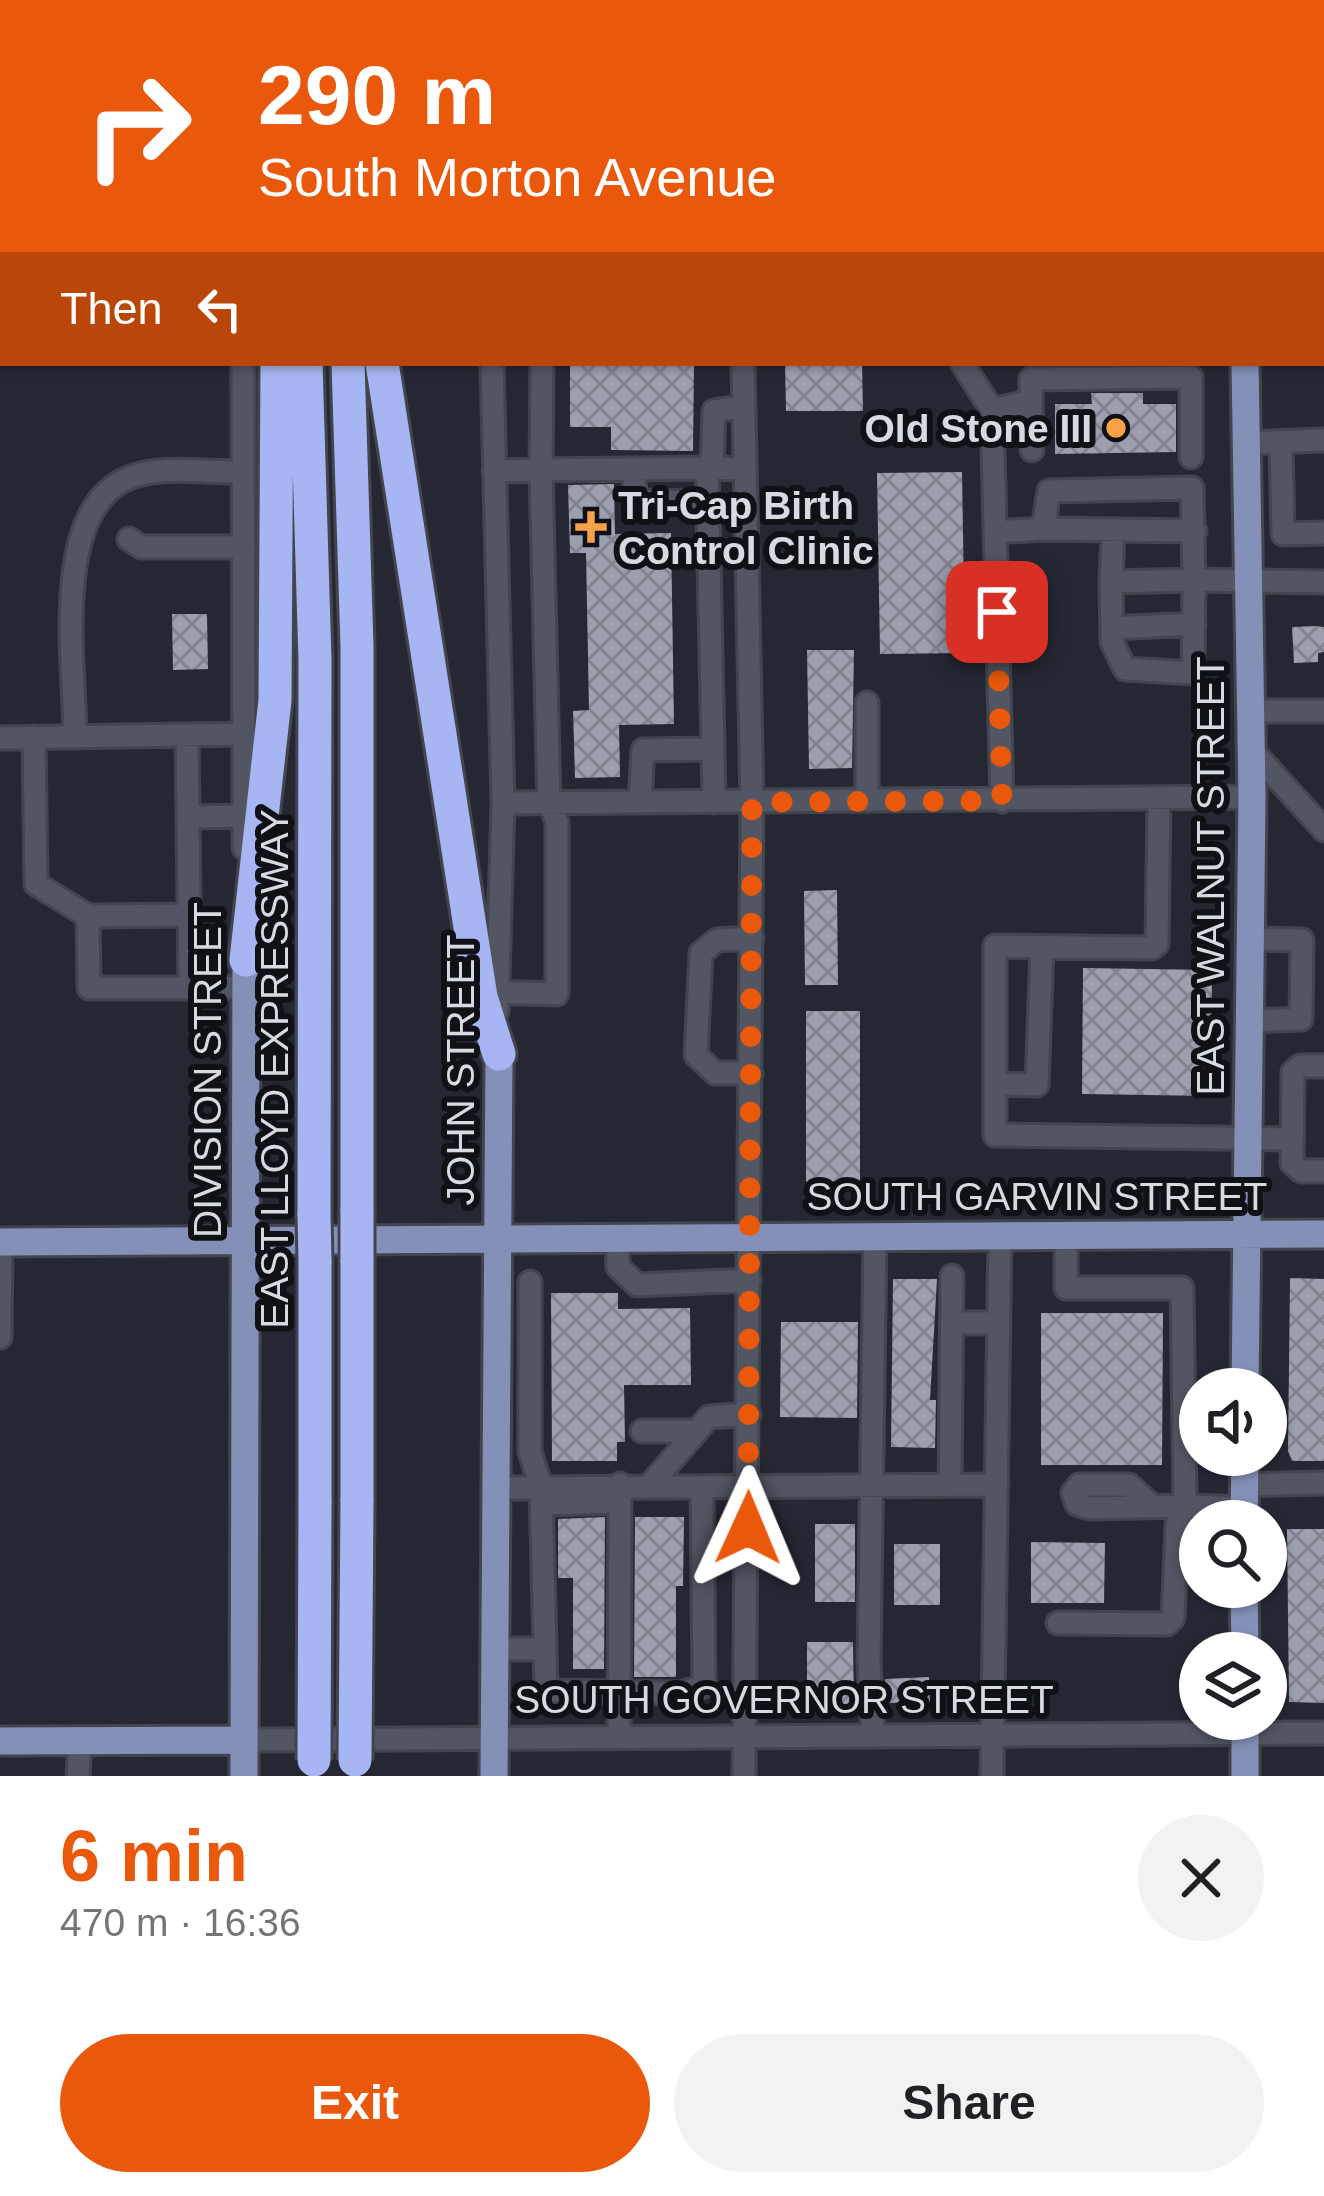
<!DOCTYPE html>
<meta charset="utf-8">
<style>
:root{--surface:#fff;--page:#f2f2f2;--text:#202124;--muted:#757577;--accent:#ea580c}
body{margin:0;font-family:Helvetica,sans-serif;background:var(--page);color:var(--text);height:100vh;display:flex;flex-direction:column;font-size:45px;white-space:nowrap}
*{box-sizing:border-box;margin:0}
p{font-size:39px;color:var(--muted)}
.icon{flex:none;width:66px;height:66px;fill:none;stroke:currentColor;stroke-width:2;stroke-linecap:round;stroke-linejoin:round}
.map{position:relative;height:1776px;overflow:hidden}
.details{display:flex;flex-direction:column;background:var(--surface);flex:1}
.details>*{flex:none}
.guide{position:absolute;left:0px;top:0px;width:1326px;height:366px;box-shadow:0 3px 9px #0004;background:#ea580c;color:#fff;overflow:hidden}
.buttons{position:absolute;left:1179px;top:1368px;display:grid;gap:24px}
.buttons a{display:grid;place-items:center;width:108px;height:108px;border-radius:50%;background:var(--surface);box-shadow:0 3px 9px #0004;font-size:60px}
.pin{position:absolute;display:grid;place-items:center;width:102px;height:102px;color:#fff;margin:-51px;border-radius:24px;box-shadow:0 6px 18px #0006}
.me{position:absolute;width:132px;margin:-66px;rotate:1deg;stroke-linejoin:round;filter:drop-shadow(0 0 9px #0008)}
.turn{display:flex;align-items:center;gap:42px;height:252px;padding:0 60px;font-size:54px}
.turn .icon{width:156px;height:156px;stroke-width:2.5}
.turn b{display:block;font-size:84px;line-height:102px}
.then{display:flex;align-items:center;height:114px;padding:0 60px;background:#0003;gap:24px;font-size:45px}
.round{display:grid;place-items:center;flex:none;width:126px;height:126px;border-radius:63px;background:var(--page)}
.overview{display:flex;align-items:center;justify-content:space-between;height:204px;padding:0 60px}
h1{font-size:72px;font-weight:800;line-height:90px;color:var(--accent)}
.action{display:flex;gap:24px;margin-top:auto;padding:24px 60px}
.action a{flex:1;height:138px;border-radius:72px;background:var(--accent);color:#fff;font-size:48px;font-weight:800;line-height:138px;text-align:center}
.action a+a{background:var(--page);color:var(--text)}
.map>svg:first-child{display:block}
.building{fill:url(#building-cross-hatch)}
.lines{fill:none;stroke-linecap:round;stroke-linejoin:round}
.minor-casing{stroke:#43454e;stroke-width:27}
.major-casing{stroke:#43454e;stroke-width:33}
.highway-casing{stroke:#43454e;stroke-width:39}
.minor{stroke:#525662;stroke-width:21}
.major{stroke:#8590b8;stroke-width:27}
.highway{stroke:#a7b6f2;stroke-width:33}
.highway-bridge-casing{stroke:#43454e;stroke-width:39;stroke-linecap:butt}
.highway-bridge{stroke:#a7b6f2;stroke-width:33}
.route{stroke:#ea580c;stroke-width:21;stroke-dasharray:0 37.8}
.poi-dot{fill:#f7a149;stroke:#101116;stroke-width:4.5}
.labels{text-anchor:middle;stroke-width:12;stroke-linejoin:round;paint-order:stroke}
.poi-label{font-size:39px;font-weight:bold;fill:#d8dae1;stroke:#101116;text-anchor:end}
.street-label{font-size:39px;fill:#d8dae1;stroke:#101116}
</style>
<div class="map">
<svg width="1324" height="1776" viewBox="0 0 1324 1776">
<defs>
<pattern id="building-cross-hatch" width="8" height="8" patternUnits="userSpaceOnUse" patternTransform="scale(3)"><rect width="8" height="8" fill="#9c9fae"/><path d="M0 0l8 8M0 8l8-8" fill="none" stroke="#81838e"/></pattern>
</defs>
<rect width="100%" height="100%" fill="#252833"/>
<path class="building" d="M570,363h124l-1,88 -82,-1v-23h-41z
M785,363h77l1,48h-77z
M1091,393h52v11h33v48l-121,2v-50h37z
M962,472l3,181 -85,1 -3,-181z
M614,484l1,50 56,-1 3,191 -55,1 1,52 -45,1 -2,-67 16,-1 -3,-157h-16l-2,-68z
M172,614h35l1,55 -35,1z
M1317,626l7,1v25l-6,1v9l-24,1 -2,-36z
M807,650h47l-2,118 -43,1z
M837,890l1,95h-33l-1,-94z
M1083,968l129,2 -1,126 -129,-2z
M806,1011h54v170l-54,1z
M1290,1278l34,1v182h-32l-4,-10z
M893,1279h44l-7,121h6l-1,48 -44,-1z
M551,1293h67v16l72,-1 1,77h-67l1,57h-8v19h-65z
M1041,1313h122l-1,152h-121z
M781,1322h77l-1,96 -77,-1z
M605,1517l-1,152h-31v-91h-15v-59z
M635,1517h49l-1,69h-7v91h-42z
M815,1524h40v78h-40z
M1287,1529h37v174l-35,-1z
M1031,1542l74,1 -1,60h-73z
M894,1544h46v61h-46z
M807,1642h46l1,64h-47z
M929,1677l1,25 -44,1 -1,-24z"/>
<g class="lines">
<g class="minor-casing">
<path id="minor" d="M242,0v3
M403,0v3
M717,0l2,3
M734,0l1,3
M1323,67h1
M1323,191h1
M1323,325h1
M243,363l1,485
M492,363l11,440 -6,208
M542,363l-1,107 166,-2
M743,363l9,439 -8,974
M962,363l30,47 10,391
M1031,401v-22l160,-2v80
M992,410l39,-9 1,49
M1281,442l2,92 41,-1
M1246,443l78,-3
M712,468l2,-57 29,-5
M634,469l1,32 73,1
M494,471l47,-1 8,333 8,18v173l-61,-2
M1043,529l152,2
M995,532l48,-3 6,-38 143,-3 2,92 130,2
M129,539l12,8h103
M1111,582l1,60 13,27 68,4 1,-93 -83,2 2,-49
M1112,628l82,-4
M1249,711h75
M187,735l1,82 57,-1
M34,737l2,147 52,32
M75,737c0,-71 -26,-230 56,-260 31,-12 79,-4 112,-5
M0,738l244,-4
M1250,748l74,82
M713,749l1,53
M1159,799l-2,145 -5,4 -157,-2v189l297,4
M867,801v-98
M640,802l3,-52 70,-1 -6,-281 38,1
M503,803l749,-6
M188,817l2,171 56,-1
M189,915l-101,1 1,72h101
M1250,1021l51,-2 1,-79 -51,-1
M1324,1066h-24l-7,6 -1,91 9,8h23
M751,1073h-36l-19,-18 5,-102 16,-13 35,-2
M995,1084l42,1 5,-138
M1066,1235v53h116l3,218 59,2
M617,1236l1,31 19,18 112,-5
M530,1282v170l11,35 4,162
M952,1323h47
M0,1337l1,-95
M642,1431h55
M650,1485l59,-68 40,-3
M950,1485l2,-209
M1245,1485l79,-2
M497,1488l500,-3
M542,1504l78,-2
M1058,1623l109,1 6,-6 4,-93 8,-19 -95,2 -13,-4 -4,-11 6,-8h50l22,20
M495,1649h50l1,38 10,4 125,2 23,-7 -2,-199
M873,1734l-4,-71 6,-427
M619,1736l1,-252
M244,1740l1080,-7
M78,1776l2,-35
M992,1776l8,-541"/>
</g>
<g class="major-casing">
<path id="major" d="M1241,0v3
M1245,363l7,434 -7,592
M0,1242l1324,-8
M1244,1521l1,-66
M1244,1587l1,66
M0,1741l244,-1
M244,1776l2,-816
M494,1776l5,-722
M1245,1776v-57"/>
</g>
<g class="highway-casing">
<path id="highway" d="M290,0v3
M334,0v3
M306,363l9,298 -1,554
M348,363l9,283v566
M382,363l99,634 18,57
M246,960l29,-260 2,-337
M315,1261v242
M357,1502v-242"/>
</g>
<use href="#minor" class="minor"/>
<use href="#major" class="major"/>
<use href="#highway" class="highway"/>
<g class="highway-bridge-casing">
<path id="highway-bridge" d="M357,1212v48
M314,1215l1,46
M314,1760l1,-257
M355,1760l2,-258"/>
</g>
<use href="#highway-bridge" class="highway-bridge"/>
</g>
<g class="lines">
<path class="route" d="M748,1528l4,-726 250,-1 -5,-189"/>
</g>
<g class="poi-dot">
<circle cx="1116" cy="428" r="12"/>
<path d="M585 509h12v12h12v12h-12v12h-12v-12h-12v-12h12z"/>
</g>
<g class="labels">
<g class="poi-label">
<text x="1092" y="442">Old Stone III</text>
<text x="618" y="519" text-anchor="start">Tri-Cap Birth<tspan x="618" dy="45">Control Clinic</tspan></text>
</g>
<g class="street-label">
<text transform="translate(1210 876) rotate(-90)" y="14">EAST WALNUT STREET</text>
<text transform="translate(274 1069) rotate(-90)" y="14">EAST LLOYD EXPRESSWAY</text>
<text transform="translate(207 1070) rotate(-90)" y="14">DIVISION STREET</text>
<text transform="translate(460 1070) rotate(-90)" y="14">JOHN STREET</text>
<text x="1037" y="1210">SOUTH GARVIN STREET</text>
<text x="784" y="1713">SOUTH GOVERNOR STREET</text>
</g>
</g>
</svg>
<div class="buttons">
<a><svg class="icon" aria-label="sound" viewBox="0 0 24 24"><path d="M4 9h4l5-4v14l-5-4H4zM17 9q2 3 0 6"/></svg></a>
<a><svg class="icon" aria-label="search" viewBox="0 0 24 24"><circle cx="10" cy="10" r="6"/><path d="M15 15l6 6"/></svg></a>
<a><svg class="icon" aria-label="layers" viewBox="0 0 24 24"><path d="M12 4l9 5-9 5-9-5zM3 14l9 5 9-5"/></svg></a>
</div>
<div class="pin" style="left:997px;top:612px;background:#d93025"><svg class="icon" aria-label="arrive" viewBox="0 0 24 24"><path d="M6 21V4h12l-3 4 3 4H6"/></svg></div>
<svg class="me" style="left:748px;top:1528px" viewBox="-20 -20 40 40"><path d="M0-17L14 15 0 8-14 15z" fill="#ea580c" stroke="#fff" stroke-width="4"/></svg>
<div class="guide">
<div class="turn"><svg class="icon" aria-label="right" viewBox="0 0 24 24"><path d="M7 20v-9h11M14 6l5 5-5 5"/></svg><div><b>290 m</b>South Morton Avenue</div></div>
<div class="then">Then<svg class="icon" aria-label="left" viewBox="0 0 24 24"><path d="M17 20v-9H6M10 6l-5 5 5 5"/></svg></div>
</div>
</div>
<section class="details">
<div class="overview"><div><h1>6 min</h1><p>470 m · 16:36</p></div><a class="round"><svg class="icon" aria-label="close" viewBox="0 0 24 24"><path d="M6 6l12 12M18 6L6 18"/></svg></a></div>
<div class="action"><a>Exit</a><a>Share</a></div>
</section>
